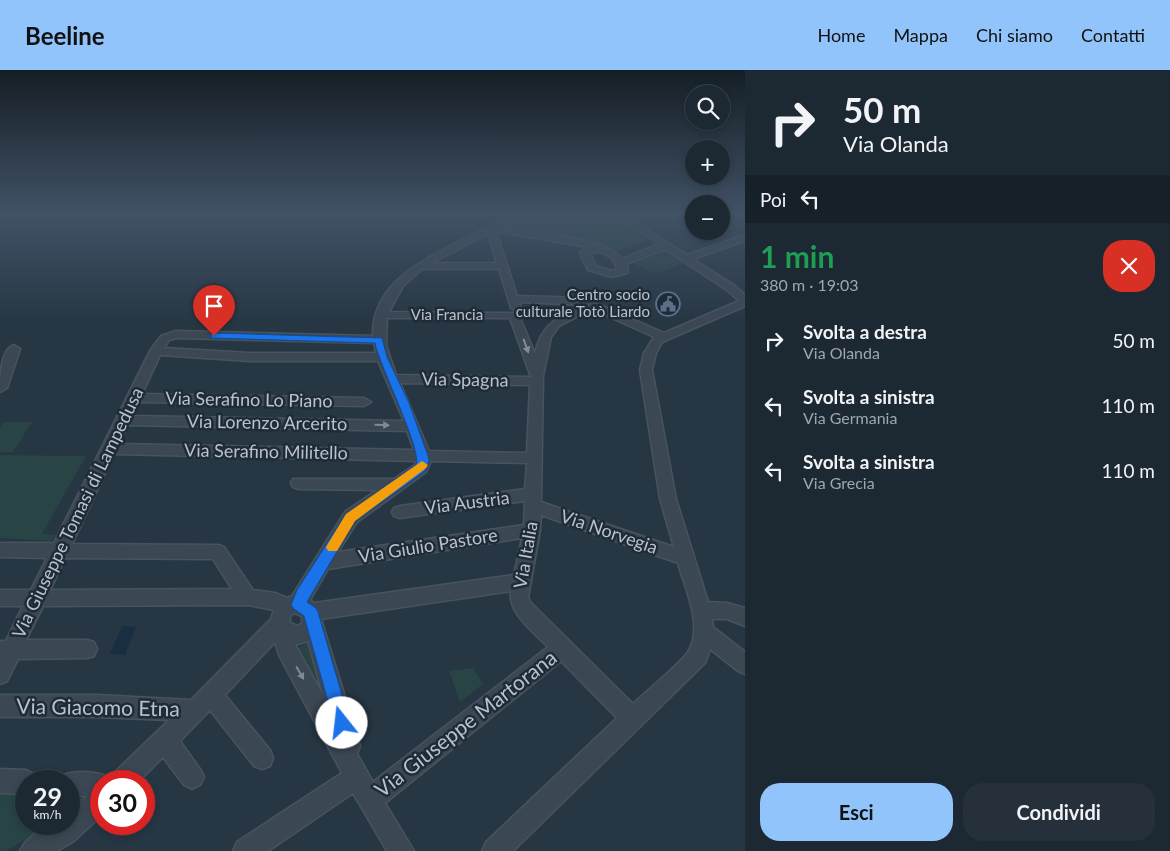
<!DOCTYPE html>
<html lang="it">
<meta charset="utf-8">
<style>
:root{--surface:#1c2832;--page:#25303a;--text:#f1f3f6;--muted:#a0a6ac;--line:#3a444d;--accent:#90c4fa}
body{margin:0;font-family:Lato,sans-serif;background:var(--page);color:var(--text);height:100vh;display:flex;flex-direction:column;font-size:19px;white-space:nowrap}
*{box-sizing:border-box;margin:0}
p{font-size:16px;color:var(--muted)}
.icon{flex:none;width:28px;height:28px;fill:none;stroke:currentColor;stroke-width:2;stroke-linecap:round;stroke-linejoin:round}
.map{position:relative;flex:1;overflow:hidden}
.sheet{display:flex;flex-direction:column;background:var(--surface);width:425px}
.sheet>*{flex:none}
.hud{background:#1c2832;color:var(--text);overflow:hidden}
.controls{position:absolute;left:685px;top:15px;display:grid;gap:10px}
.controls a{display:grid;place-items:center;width:45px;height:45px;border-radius:50%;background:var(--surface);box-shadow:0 2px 8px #0003,0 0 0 1px var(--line);font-size:25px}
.speed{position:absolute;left:15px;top:700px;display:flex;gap:10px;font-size:25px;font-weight:700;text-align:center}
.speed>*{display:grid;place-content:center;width:65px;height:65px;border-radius:50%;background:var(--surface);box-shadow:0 2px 8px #0003,0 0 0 1px var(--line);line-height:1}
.speed small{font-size:12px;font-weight:400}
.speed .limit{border:8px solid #d22;background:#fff;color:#111}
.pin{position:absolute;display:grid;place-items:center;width:42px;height:42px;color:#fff;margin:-51px -21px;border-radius:50% 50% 50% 0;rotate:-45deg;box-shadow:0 0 5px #0007}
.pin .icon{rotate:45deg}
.me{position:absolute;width:55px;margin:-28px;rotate:344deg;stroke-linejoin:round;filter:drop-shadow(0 0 4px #0008)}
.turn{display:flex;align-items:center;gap:18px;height:105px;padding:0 15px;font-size:22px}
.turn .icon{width:65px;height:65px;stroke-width:2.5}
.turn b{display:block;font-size:35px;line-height:42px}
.then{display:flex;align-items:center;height:48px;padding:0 15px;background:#0003;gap:10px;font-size:19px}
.round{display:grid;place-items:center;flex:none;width:52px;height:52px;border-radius:20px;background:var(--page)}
.summary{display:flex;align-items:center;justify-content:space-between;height:85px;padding:0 15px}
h1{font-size:30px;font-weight:700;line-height:38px;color:#1e9e55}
.action{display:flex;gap:10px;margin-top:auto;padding:10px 15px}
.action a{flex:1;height:58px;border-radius:20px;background:var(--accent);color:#111;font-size:20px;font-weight:700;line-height:58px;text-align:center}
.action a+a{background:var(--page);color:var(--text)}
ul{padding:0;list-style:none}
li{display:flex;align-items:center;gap:15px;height:65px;padding:0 15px}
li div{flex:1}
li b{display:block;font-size:19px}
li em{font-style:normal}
header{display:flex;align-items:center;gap:30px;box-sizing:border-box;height:70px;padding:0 25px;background:var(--accent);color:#111}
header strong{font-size:24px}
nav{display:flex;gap:28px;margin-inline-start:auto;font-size:18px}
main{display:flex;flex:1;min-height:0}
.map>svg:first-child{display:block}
.green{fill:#284444}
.water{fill:#182e42}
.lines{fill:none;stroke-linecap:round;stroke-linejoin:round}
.minor-casing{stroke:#47535f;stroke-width:3}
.minor{fill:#3b4753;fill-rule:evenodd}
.oneway{fill:#808b96}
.route{fill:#1a73e8;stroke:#114b97}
.slow{fill:#f59e0b}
.labels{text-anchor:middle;stroke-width:5;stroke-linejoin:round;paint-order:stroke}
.far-poi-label{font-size:15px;fill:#b8c2cd;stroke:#1f2c38;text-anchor:end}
.far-street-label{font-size:15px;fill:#b8c2cd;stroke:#1f2c38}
.street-label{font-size:18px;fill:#b8c2cd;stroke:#1f2c38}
.near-street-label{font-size:21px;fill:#b8c2cd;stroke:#1f2c38}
</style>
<header>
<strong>Beeline</strong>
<nav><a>Home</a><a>Mappa</a><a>Chi siamo</a><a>Contatti</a></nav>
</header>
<main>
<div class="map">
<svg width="745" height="781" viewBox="0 0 745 781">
<rect width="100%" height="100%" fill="#263643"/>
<path class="green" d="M531,144h80l39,26 -31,11 -17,-6 -98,-18z
M664,180l19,13 -27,11 -24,-11z
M4,352h28l-19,30h-13v-24z
M0,385l86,1 -44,78 14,1 -5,6 -51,-3z
M310,572l23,73 -37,-66z
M473,598l10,16 -23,18 -11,-31z
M0,724h26v30h24l-44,27h-6z"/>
<path class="water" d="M122,556l14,1 -11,28 -15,-1z"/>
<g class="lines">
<g class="minor-casing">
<path id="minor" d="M515,144h10l-22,13c27,4 103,10 119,32l37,-15 -44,-30h9l63,41 58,-20v6l-52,18 42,27 10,9v11l-83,36 -6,11 -4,17 24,129 32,103 19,1 18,5v18l-18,-7h-15l1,8 32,25v22l-7,-3 -28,-22 -5,14 -192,188h-31l4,-9 131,-124 -56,-57 -176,142 29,48h-27l-34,-58 -85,58h-35l4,-9 105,-69 -63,-118 -4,-13 -50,53 45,55 3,8 -3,8 -8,3 -8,-3 -44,-56 -30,31 20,28 4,8 -4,8 -8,4 -8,-4 -21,-28 -24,24h-38v35l-27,25 -17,10h-37c7,-17 31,-27 49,-27v-12l18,-16h-18v-15h-11l3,-5c14,-6 34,-5 48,1l2,3 3,-7 55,-53 -73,-3h-96v-22h96l95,5 80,-81 3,-9 -26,-5 -205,1 -17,34h61l7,2 3,7 -3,7 -7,2 -69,1 -11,22 -7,3v-43h6l17,-35h-23v-16h31l16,-32 -47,-1v-14h54l96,-192 11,-15 15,-5 197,5c-2,-51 48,-75 87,-95 19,-9 37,-18 55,-27zM496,161l91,16 -7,6 8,17 24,7 15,-4 1,-5 -2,-4 39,-15 62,41 12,11 -75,32 -79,-35 -68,-2zM488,164l9,29h-66zM601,182l11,6 6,11 -6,2 -16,-5 -6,-13zM422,199h77l12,39 5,3 5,-3 -1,-6 63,3c-26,14 -42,18 -48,49l-17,-41 -129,-1 14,-26zM592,239l62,28 -10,16 -4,17 20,129 14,48 -133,-45 2,-126 8,-39 8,-11zM387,248h123l21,59 -135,-2 -10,-30zM177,268l197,5 2,10h-127l-85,-5 5,-8zM160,285l89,6h129l26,60 -272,-5 6,-14 226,4 7,-4 -7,-4 -222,-4zM400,313l130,2 -3,68 -98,-2zM128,355l279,6 7,19 -296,-6zM114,384l302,7 -1,4 -21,14h-101l-2,4 2,4 6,2 78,1 -32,22 -53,84 -5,2 -12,-5 -22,-3 -29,-43 -6,-2 -146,-1zM431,391l96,2 -2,26 -125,17 -6,2 -2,4 2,4 6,2 125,-17 -1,24 -186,27 19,-30 69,-50zM541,445l137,48c7,25 25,62 11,87 -5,11 -45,43 -56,54l-101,-100 -4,-6 12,-68zM522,468l-8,37 -200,28 -4,-3 18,-31zM65,488l148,1 19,30 -182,1zM511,521c-4,22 24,42 37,56l-175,135 -16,-28 3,-8 -39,-127zM294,543l8,3v7l-4,3 -8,-3v-7zM308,571l15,54 -28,-50z
M14,275l6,4 -13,39 -7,4c0,-12 0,-43 14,-47z
M0,699l26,1 8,4 3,7h-11v13l-26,-1z"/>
</g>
<use href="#minor" class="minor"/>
</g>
<defs><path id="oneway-solid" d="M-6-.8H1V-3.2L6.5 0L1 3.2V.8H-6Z" transform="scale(1.25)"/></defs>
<g class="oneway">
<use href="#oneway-solid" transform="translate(526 276) rotate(70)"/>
<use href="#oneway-solid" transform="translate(382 355) rotate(1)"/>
<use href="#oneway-solid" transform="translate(300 603) rotate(60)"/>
</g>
<linearGradient id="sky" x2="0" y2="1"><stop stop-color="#151e25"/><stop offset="0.57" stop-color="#415266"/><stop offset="1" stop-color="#415266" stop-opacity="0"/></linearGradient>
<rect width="745" height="253" fill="url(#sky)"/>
<path class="route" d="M214,263l168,5 5,19 22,46 19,53 1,5 -4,10 -70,50 -48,81 9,6 2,4 32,111 -2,6 -6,3 -6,-3 -2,-6 -30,-107 -10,-7 -3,-4 6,-15 49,-76 70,-49c7,-14 -37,-100 -41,-122l-164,-5v-4z"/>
<path class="slow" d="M422,391l6,4 -2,3 -71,53 -18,30h-9l-2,-4 20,-33z"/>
<defs>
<g id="civic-ring" transform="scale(1.25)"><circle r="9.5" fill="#1f2c38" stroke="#5c6f8a" stroke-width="1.5"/><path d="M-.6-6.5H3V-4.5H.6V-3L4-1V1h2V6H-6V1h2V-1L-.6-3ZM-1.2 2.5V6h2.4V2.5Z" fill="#5c6f8a"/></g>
</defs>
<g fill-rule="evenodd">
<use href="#civic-ring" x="668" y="234"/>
</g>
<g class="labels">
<g class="far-poi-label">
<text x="650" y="230">Centro socio<tspan x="650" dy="17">culturale Totò Liardo</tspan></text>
</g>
<g class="far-street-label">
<text x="447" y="250">Via Francia</text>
</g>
<g class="street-label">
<text transform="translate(465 310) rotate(1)" y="6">Via Spagna</text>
<text transform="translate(249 330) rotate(1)" y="6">Via Serafino Lo Piano</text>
<text transform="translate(267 353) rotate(1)" y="6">Via Lorenzo Arcerito</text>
<text transform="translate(266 382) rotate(1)" y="6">Via Serafino Militello</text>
<text transform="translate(467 433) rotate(-7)" y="6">Via Austria</text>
<text transform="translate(78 443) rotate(-64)" y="6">Via Giuseppe Tomasi di Lampedusa</text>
<text transform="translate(609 462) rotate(19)" y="6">Via Norvegia</text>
<text transform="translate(428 476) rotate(-9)" y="6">Via Giulio Pastore</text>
<text transform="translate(526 485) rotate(-80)" y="6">Via Italia</text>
</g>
<g class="near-street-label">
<text transform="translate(98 638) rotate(1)" y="7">Via Giacomo Etna</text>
<text transform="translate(466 654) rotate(-38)" y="7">Via Giuseppe Martorana</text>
</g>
</g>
</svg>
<div class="controls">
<a><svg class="icon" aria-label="search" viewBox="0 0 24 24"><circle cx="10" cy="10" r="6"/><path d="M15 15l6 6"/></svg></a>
<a>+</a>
<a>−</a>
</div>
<div class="speed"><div>29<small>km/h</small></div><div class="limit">30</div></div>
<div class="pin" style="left:214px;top:266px;background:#d93025"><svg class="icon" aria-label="arrive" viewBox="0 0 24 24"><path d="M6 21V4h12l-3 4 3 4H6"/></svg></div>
<svg class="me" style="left:342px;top:653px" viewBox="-20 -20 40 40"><circle r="19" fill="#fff"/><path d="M0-13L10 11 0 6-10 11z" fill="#1a73e8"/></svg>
</div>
<section class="sheet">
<div class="hud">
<div class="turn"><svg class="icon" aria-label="right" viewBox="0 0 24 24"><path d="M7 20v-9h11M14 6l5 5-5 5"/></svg><div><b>50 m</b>Via Olanda</div></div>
<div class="then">Poi<svg class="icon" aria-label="left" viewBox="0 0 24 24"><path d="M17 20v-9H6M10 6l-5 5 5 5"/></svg></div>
</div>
<div class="summary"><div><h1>1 min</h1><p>380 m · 19:03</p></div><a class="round" style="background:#d93025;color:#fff"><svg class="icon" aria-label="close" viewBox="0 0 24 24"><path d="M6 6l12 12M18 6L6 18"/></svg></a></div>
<ul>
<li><svg class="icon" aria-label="right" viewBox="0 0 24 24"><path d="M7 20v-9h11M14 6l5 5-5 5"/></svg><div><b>Svolta a destra</b><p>Via Olanda</p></div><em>50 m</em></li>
<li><svg class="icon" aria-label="left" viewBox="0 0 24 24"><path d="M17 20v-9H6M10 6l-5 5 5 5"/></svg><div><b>Svolta a sinistra</b><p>Via Germania</p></div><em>110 m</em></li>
<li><svg class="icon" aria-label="left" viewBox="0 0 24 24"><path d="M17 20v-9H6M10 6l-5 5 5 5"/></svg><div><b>Svolta a sinistra</b><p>Via Grecia</p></div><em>110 m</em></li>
</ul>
<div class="action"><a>Esci</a><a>Condividi</a></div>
</section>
</main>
